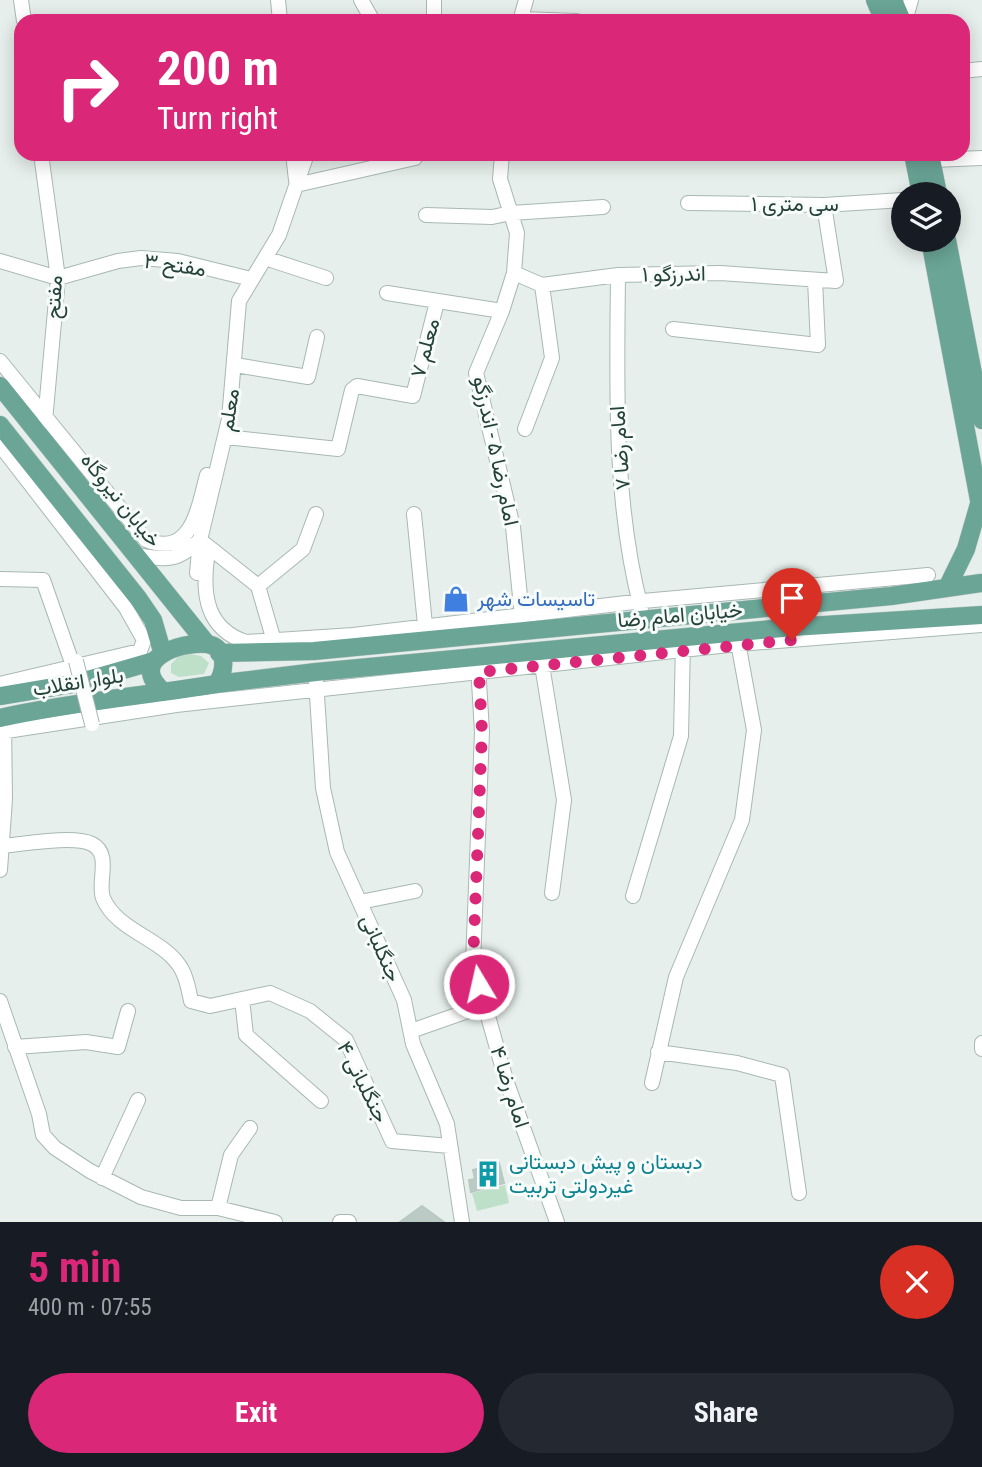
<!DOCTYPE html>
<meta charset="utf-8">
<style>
:root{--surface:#171b24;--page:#242831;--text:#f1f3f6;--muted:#9ea1a6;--accent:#db2777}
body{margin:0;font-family:"Roboto Condensed",Vazirmatn,sans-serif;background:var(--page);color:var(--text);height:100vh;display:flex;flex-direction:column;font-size:26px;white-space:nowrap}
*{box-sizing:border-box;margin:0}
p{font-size:23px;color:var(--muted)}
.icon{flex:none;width:38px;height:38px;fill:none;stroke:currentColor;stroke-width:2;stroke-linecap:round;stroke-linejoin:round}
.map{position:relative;height:1222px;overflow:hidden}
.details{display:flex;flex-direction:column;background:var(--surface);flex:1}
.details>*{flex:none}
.banner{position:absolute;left:14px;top:14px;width:956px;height:147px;border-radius:21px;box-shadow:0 4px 18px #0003;background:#db2777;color:#fff;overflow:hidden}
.fabs{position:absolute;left:891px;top:182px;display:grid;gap:14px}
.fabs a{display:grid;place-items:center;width:70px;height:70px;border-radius:50%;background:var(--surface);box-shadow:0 4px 18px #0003;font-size:35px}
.pin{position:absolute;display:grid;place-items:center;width:60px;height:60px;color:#fff;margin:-72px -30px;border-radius:50% 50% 50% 0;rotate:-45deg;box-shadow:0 0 7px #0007}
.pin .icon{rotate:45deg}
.me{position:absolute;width:77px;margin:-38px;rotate:351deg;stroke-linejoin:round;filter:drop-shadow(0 0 5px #0008)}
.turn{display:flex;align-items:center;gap:24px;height:147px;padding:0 28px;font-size:32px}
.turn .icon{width:91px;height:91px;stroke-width:2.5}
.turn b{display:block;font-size:49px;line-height:60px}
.round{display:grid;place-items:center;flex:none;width:74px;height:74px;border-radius:37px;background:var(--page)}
.summary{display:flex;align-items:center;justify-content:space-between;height:119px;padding:0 28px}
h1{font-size:42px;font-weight:700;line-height:52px;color:var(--accent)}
.cta{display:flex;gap:14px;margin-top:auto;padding:14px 28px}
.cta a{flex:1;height:80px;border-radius:42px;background:var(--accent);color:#fff;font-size:28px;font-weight:700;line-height:80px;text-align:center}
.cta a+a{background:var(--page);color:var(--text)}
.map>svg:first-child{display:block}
.green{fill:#bfe0c8}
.building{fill:#bbcac4;stroke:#b8c9c2;stroke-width:2}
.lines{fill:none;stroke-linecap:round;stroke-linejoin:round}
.minor-casing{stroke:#a8b8b2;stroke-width:16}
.major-casing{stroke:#c2cac8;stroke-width:19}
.minor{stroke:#fff;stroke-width:14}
.major{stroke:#6aa596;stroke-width:18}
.minor-bridge-casing{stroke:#a8b8b2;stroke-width:16;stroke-linecap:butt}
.minor-bridge{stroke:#fff;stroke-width:14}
.route{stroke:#db2777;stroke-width:12;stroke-dasharray:0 21.6}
.labels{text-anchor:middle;stroke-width:6;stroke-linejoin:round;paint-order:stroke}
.street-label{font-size:21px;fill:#24423a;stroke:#f7fbf9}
.shop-label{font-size:21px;fill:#366cbe;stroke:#f7fbf9;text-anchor:start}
.culture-label{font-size:21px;fill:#0d838f;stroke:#f7fbf9;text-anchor:start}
</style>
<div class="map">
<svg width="982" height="1222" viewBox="0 0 982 1222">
<rect width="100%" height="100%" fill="#e6efeb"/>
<path class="green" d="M190,654l11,2 8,7 -5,11 -25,3 -8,-4v-9l7,-7z
M505,1185l4,18 -32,8 -5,-18z"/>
<path class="building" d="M499,1163l5,20 -33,9 -2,-12 6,-1 -2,-9z
M422,1206l22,16h-44z"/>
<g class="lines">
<g class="minor-casing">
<path id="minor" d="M21,0l3,21
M278,0l2,21
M361,0l12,21
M434,0v21
M521,19l56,2
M520,21l6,-21
M905,21l6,-21
M962,71l20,-2
M41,154l17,124 -13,143
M293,154l3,26
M502,154l-2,25 17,54 -3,40 -12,38 -26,62 37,154 10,99
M932,160l50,-2
M296,185l119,-27
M688,203l136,2 79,-5
M426,215l66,2 19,-4 92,-6
M265,258l61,20
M0,261l58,17 60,-17 23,-3 37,3 73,18
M514,273l28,12 76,-10 102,-2 116,8 -12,-76
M618,275c-1,111 -5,225 23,333
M387,293l115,18
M673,329l145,16 -3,-65
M0,361l146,179c46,18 52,-32 61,-65
M235,365l73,12 9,-40
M525,429l27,-71 -10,-73
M226,437l112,12 14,-59 5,-4 56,10 24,-94
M0,445l126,163 18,32 -4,11 -140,33
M414,514l12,121
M200,540l58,46 18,62
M137,555c31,5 39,7 63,-15
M207,558c-5,38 0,71 39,84l107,-7 290,-34 285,-26
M197,573l3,-33 29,-121 10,-118 40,-66 28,-81
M0,579l43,1 33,94
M258,586l45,-37 13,-35
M541,659l23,141 -12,93
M478,665l4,67 -9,231 33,117 51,142
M316,680l7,108 14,64 67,148 9,44 34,80 15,98
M0,732l176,-27 562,-61 244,-19
M2,846c22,-2 72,-11 90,-2 20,10 5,38 11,54 14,34 63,41 79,72 5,9 7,21 9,31l19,5 60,-13 40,18 36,29 46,101 58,5
M0,870l5,-71 -1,-75
M633,896l48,-160 2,-94
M360,902l55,-11
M242,999l4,36 75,66
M0,1001l39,113 4,21 12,13 35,23 51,26 40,11h37l57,14
M411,1031l74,-26
M982,1043v6
M15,1047l71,-5 32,5 10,-36
M658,1052l79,11 45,12 17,118
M652,1083l24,-106 66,-157 12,-90 -17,-93
M102,1178l36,-78
M218,1208l13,-53 19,-27
M340,1222h9"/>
</g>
<g class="major-casing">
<path id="major" d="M875,0l9,21
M893,0l9,21
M913,154l8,40
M930,154l8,40
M930,240l52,276
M947,240l35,180
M0,386l207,258
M0,425l138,173 15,22 9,31
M947,588l19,-39 13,-45
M219,653l95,-2 577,-55 90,-13
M216,684l100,-12 477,-45 189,-12
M0,696l78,-13 76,-22
M0,718c71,-16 144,-22 216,-34 10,-11 12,-37 -9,-40 -27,-3 -81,16 -43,48"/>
</g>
<use href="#minor" class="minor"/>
<use href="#major" class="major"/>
<g class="minor-bridge-casing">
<path id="minor-bridge" d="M76,661l16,63"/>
</g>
<use href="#minor-bridge" class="minor-bridge"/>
</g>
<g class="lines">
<path class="route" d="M479,984l-6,-21 9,-231 -3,-60 313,-32"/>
</g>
<defs>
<g id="shop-bare" transform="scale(2.1)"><path d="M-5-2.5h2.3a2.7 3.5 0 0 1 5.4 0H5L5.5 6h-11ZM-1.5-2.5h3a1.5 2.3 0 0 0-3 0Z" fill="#3f7fe0" stroke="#f7fbf9" stroke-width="2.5" paint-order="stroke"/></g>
<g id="building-bare" transform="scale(2.1)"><path d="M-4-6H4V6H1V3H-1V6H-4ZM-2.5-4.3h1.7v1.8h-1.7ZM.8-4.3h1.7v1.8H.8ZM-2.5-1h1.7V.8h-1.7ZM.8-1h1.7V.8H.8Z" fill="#0f9aa8" stroke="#f7fbf9" stroke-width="2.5" paint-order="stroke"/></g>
</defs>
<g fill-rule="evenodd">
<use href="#shop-bare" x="456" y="599"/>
<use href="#building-bare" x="488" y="1174"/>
</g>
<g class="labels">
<g class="street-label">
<text x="795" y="211">سی متری ۱</text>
<text transform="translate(175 265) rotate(8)" y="7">مفتح ۳</text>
<text transform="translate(674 274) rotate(-1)" y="7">اندرزگو ۱</text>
<text transform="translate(54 297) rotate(-87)" y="7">مفتح</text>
<text transform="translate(425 348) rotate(-75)" y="7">معلم ۷</text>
<text transform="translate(229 410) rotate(-82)" y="7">معلم</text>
<text transform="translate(620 448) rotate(-94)" y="7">امام رضا ۷</text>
<text transform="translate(496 451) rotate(78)" y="7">امام رضا ۵ - اندرزگو</text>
<text transform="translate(121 500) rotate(51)" y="7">خیابان نیروگاه</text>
<text transform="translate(680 615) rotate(-5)" y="7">خیابان امام رضا</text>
<text transform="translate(78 682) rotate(-9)" y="7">بلوار انقلاب</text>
<text transform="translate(381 948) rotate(66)" y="7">جنگلبانی</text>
<text transform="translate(363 1082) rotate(63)" y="7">جنگلبانی ۴</text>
<text transform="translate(510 1087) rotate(72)" y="7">امام رضا ۴</text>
</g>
<g class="shop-label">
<text x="477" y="606">تاسیسات شهر</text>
</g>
<g class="culture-label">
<text x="509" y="1169">دبستان و پیش دبستانی<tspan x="509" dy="24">غیردولتی تربیت</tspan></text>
</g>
</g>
</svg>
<div class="fabs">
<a><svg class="icon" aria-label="layers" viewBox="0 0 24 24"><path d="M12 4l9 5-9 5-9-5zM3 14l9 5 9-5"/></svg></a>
</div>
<div class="pin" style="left:792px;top:640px;background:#d93025"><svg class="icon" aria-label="arrive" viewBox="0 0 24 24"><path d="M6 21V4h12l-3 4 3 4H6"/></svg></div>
<svg class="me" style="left:479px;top:984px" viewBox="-20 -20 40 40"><circle r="17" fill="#db2777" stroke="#fff" stroke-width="3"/><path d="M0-11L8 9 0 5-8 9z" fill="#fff"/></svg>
<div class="banner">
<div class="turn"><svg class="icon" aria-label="right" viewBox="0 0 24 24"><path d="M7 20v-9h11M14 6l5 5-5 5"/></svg><div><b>200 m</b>Turn right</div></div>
</div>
</div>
<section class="details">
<div class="summary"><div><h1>5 min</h1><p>400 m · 07:55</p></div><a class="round" style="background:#d93025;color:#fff"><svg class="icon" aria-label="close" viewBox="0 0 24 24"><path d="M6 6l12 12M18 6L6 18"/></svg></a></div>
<div class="cta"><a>Exit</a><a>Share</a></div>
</section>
